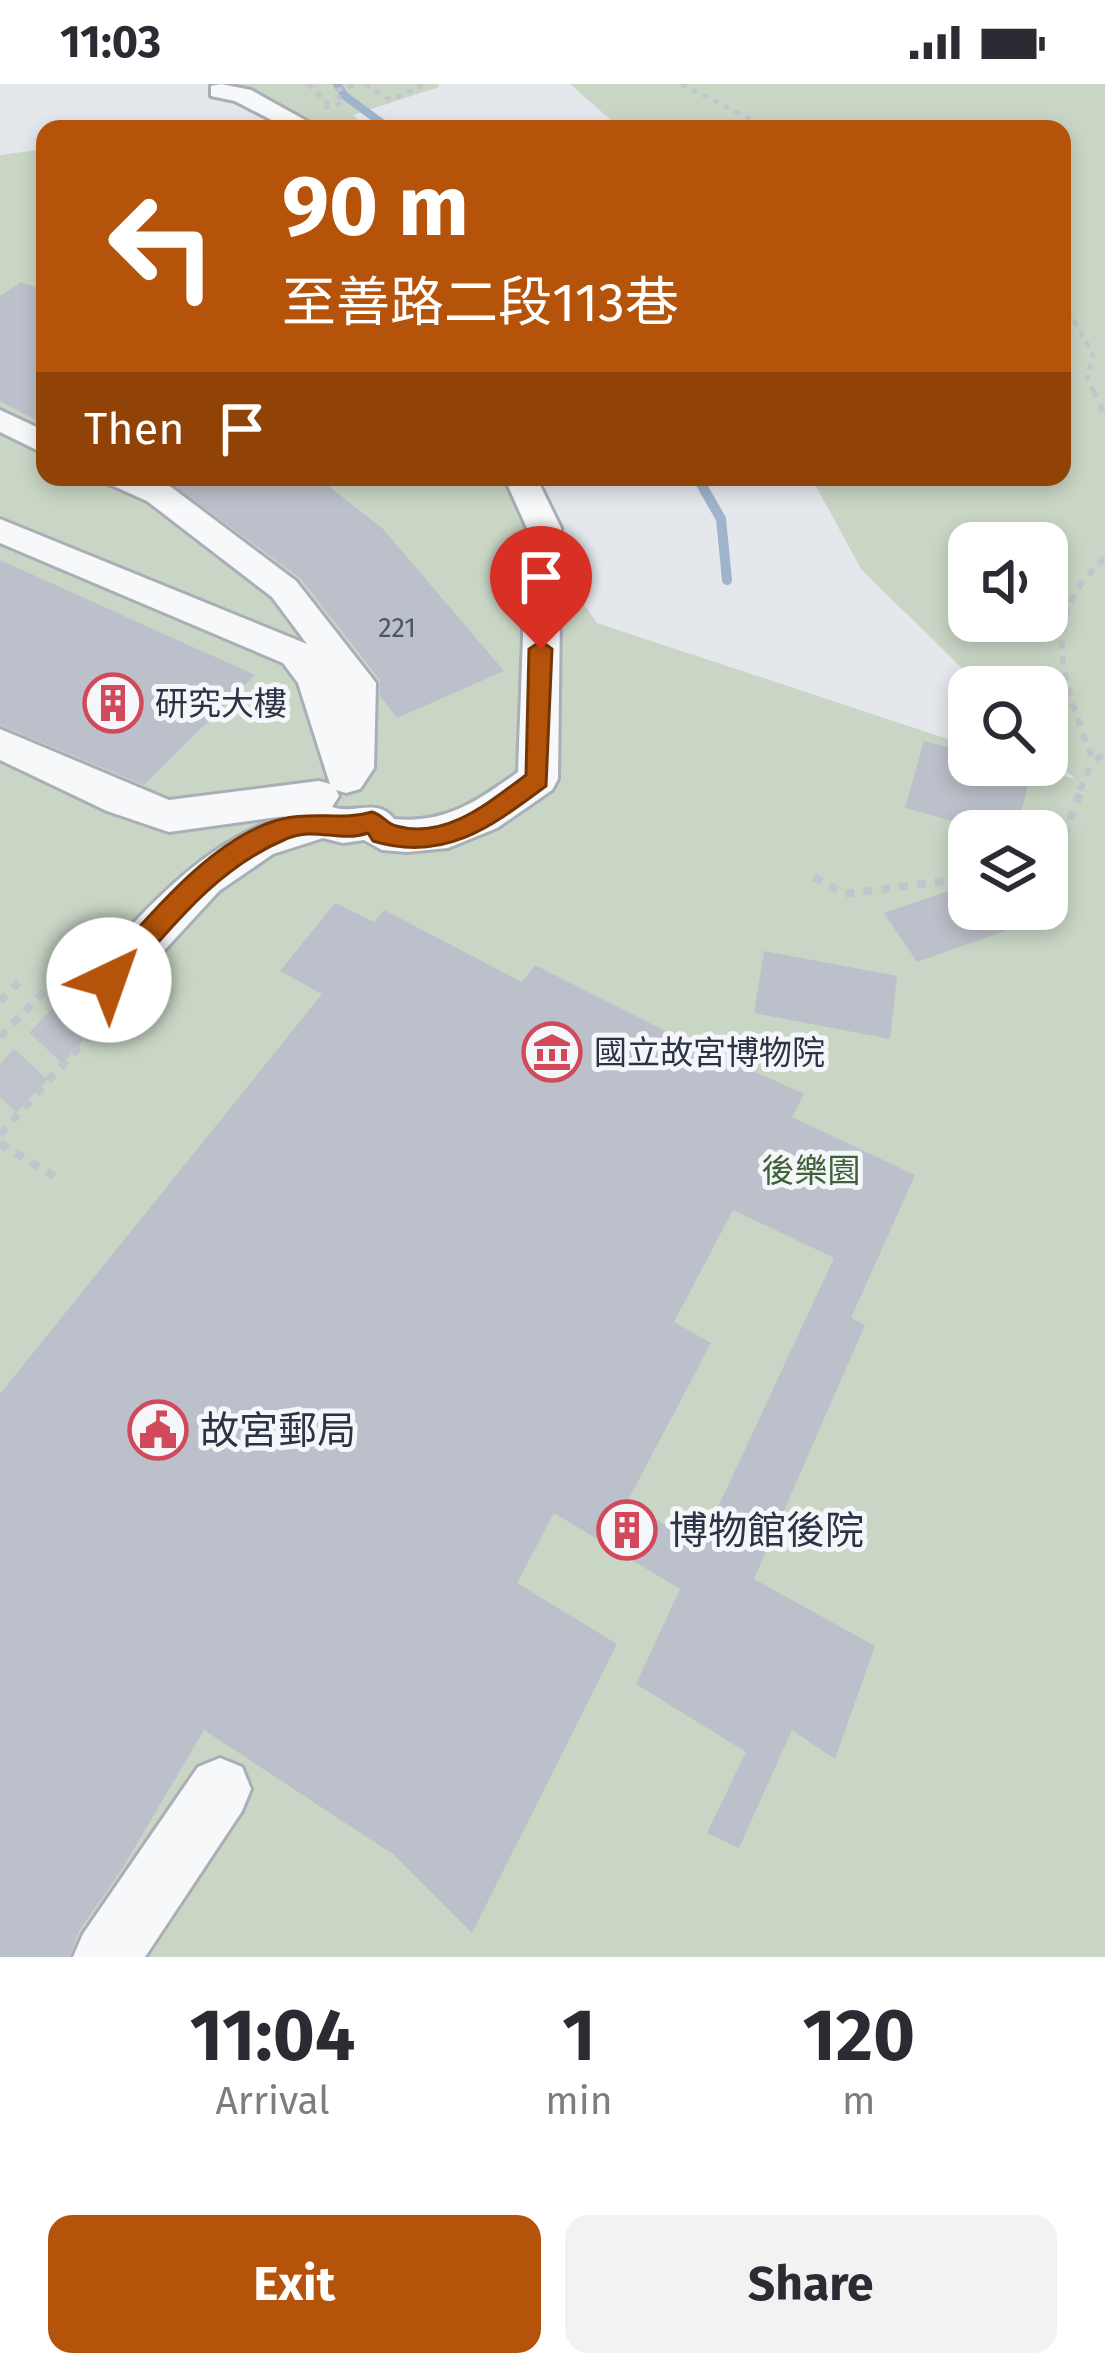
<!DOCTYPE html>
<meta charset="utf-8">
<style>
:root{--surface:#fff;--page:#f2f2f3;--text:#2b2b33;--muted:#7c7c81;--accent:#b45309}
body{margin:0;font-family:"Fira Sans","Noto Sans TC",sans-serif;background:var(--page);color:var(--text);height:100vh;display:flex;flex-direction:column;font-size:45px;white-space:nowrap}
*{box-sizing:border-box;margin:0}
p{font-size:39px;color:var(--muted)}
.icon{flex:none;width:66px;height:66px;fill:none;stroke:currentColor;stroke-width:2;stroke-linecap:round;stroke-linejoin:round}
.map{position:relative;height:1873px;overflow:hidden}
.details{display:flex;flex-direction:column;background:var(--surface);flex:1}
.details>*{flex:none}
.banner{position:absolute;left:36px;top:36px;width:1035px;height:366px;border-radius:24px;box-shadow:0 6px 18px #0003;background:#b45309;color:#fff;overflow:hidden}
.buttons{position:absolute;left:948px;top:438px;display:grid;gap:24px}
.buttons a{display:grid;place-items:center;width:120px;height:120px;border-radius:24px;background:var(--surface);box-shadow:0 6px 18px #0003;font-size:60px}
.pin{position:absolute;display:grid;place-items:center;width:102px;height:102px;color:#fff;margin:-123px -51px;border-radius:50% 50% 50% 0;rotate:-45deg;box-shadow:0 0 12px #0007}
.pin .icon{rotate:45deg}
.me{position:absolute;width:132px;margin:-66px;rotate:42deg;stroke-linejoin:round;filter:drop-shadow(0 0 9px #0008)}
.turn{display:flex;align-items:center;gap:42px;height:252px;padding:0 48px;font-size:54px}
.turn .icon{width:156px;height:156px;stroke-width:2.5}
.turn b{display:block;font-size:84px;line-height:102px}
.then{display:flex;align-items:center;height:114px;padding:0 48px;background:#0003;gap:24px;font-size:45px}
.eta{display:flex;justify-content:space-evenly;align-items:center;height:204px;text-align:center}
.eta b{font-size:72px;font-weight:700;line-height:84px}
.cta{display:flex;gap:24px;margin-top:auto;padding:24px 48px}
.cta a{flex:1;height:138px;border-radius:24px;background:var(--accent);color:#fff;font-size:48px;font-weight:700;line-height:138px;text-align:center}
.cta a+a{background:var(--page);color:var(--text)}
.status{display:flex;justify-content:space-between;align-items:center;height:84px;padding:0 60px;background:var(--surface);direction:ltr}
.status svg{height:33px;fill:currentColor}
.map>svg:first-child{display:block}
.green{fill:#c9d6c5;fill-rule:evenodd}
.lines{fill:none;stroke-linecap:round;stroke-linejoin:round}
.stream-far1{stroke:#9fb4cc;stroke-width:8}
.stream{stroke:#9fb4cc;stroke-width:10}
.building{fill:#bbc0ca;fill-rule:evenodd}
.minor-tunnel{stroke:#bfc3cb;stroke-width:45;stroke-dasharray:45 22;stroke-linecap:butt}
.minor-casing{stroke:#a9aeb7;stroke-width:6}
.path-far2{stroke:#c2c5cb;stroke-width:4.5;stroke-dasharray:6 6;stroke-linecap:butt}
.path-far1{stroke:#c2c5cb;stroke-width:6;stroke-dasharray:8 8;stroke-linecap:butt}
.path{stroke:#c2c5cb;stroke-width:8;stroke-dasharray:9 9;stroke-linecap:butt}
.minor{fill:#f7f8fa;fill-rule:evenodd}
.route{fill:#b45309;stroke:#753606;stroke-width:3}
.labels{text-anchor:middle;stroke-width:10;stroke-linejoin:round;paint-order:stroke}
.number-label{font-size:27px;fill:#4f5766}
.poi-label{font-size:33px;fill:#2b3445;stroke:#f4f6f9;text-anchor:start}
.park-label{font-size:33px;fill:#3f6138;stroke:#f4f6f9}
.near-poi-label{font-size:39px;fill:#2b3445;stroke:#f4f6f9;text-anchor:start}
</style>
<div class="status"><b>11:03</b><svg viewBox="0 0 49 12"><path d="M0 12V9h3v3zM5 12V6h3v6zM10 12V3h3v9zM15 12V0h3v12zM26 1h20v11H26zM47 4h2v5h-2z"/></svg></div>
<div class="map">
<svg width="1105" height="1873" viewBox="0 0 1105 1873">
<rect width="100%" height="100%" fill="#e4e7ec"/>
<path class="green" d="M236,0h203v3l-86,28 14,14h-53z
M570,0h535v1873h-1105v-1802l45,-6v328h459l25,50 68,96 372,123v19h58l48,14 -28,-27v-65h-66l-120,-118 -50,-92h251v-348h-441zM969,459h78v78h-78zM969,747h78v78h-78z"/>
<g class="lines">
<path class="stream-far1" d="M337,0l8,12 45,33"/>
<path class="stream" d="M697,393l24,42 6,61"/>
</g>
<path class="building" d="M21,198l24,9v134l-45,-24v-105z
M162,393h155l66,52 121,142 -107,47 -17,-22v-16l-80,-102z
M0,476l255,115 -111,110 -144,-60z
M924,657l45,12v12h63l-15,66h-27l-85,-23z
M969,800v25h83l1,5 -136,48 -33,-49z
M335,819l39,19 10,-12 138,72 13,-17 140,71 129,58 -12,23 123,58 -64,143 14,7 -111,254 121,67 -40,113 -43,-29 -53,118 -32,-15 39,-81 -110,-68 44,-95 -126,-76 -37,70 100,61 -145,289 -78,-78 -190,-125 -82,139 -43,62 -10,26h-69v-563l322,-400 -42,-23zM733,1126l101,48 -134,288 -73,-44 84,-159 -37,-21z
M764,867l133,25 -7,63 -136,-26z"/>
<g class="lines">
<path class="minor-tunnel" d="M0,1013l109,-117"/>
<g class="minor-casing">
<path id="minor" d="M221,0l30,6 70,39h-32l-54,-28 -24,-5v-10z
M0,326l45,21v23l-45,-22z
M105,393h44l22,10 125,94 80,102 -2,85 -14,21 -14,4 -10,-3 3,6 -7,11c23,8 45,-10 62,12 51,5 84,-18 124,-47l9,-244 -23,-51h32l25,51 -3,251 -6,11 -55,38 -49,20 -41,4 -25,-2 -18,-10 -21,3 -20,-5 -50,16 -54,37 -94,102 -16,6 -16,-6 -6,-13 6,-13c57,-62 110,-124 192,-151l-116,16 -62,-21 -107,-51v-31l169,71 150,-19 11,3 -32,-101 -15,-20 -283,-120v-24l307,125 -35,-47 -125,-96 -38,-17z
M220,1674l22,9 9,22 -9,22 -97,146h-72l10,-23 115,-167z"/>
</g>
<path class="path-far2" d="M308,0l21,21
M365,0l26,16 34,-16
M681,0l89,45
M324,24l19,-5 -8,-12 23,-7
M338,39l12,-1 7,7
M1062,216l31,54 -6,24 7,15"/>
<path class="path-far1" d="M1093,306l12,27
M1105,474c-71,63 -39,126 -12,203l12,-7
M1080,706l13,-29"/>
<path class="path" d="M1047,782l8,-4 27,-75
M814,793l30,17 125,-16
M0,917l22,-22
M0,953l59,-61 8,5
M0,1050l105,-116
M0,1060l56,33"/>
<use href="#minor" class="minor"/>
</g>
<path class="route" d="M541,557l11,8 -6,137c-54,40 -101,77 -173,55l-5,-8c-29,10 -53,-7 -82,6 -72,30 -117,92 -168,149h-19l-4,-8 4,-8c47,-52 113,-136 183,-153 33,-8 60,2 90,-7 11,3 14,11 24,14 50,14 92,-23 130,-51l3,-126z"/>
<defs>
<g id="building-ring" transform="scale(3)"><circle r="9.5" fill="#f4f6f9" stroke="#d1495b" stroke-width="1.5"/><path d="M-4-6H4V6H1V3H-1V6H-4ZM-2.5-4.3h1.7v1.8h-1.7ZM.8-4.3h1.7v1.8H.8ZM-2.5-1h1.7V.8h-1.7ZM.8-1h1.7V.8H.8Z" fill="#d1495b"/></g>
<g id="museum-ring" transform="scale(3)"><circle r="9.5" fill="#f4f6f9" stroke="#d1495b" stroke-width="1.5"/><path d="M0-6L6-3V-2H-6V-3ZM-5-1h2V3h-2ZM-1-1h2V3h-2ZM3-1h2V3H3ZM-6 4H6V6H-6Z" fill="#d1495b"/></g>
<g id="civic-ring" transform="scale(3)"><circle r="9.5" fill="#f4f6f9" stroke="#d1495b" stroke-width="1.5"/><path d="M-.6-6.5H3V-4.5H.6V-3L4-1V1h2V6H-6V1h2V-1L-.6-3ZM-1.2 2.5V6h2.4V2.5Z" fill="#d1495b"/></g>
</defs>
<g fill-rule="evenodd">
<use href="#building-ring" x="113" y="619"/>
<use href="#museum-ring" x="552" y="968"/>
<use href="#civic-ring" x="158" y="1346"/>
<use href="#building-ring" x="627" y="1446"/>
</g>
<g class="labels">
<g class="number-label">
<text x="397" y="553">221</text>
</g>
<g class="poi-label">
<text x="155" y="631">研究大樓</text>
<text x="594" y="980">國立故宮博物院</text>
</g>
<g class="park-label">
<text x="811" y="1098">後樂園</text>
</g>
<g class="near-poi-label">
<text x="200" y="1360">故宮郵局</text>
<text x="669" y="1460">博物館後院</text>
</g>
</g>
</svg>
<div class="buttons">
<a><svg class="icon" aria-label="sound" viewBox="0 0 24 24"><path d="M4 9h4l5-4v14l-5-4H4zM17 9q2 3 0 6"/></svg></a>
<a><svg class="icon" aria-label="search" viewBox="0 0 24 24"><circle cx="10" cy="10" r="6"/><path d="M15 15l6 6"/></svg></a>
<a><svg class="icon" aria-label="layers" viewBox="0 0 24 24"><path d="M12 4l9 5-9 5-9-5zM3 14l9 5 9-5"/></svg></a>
</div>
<div class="pin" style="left:541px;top:565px;background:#d93025"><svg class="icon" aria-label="arrive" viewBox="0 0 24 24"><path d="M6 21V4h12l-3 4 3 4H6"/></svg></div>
<svg class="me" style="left:109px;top:896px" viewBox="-20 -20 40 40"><circle r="19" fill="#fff"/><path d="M0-13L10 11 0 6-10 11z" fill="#b45309"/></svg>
<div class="banner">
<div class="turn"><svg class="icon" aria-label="left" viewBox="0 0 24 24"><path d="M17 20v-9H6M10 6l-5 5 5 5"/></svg><div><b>90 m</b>至善路二段113巷</div></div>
<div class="then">Then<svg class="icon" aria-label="arrive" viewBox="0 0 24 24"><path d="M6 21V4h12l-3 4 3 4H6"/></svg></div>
</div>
</div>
<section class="details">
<div class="eta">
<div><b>11:04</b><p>Arrival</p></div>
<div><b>1</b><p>min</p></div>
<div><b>120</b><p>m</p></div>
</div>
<div class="cta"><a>Exit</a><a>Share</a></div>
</section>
